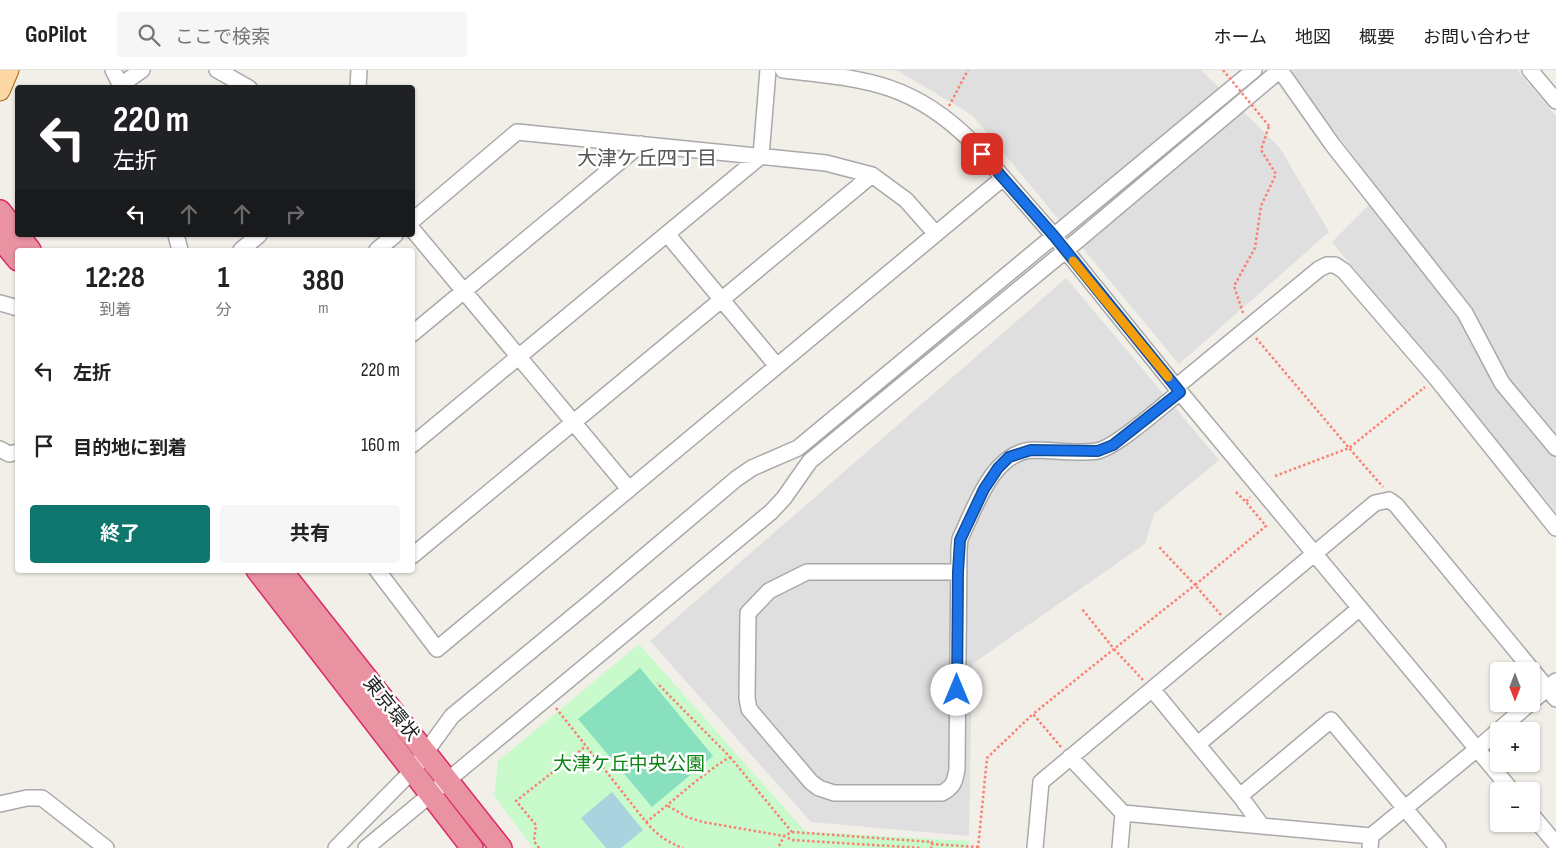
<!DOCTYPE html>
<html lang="ja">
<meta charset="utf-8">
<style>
:root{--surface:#fff;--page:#f6f6f6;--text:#222;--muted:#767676;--line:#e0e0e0;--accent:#0f766e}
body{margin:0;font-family:"Sofia Sans Condensed","Noto Sans JP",sans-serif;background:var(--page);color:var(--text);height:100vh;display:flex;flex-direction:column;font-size:19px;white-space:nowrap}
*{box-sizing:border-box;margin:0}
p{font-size:16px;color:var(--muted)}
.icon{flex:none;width:28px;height:28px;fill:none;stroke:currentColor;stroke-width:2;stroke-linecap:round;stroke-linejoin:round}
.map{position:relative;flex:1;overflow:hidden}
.sheet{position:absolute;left:15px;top:178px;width:400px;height:325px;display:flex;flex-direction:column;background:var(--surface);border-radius:5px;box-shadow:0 1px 4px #0004}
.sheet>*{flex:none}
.top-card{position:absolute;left:15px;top:15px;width:400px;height:152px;border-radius:5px;box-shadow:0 1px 4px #0004;background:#202124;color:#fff;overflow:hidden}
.needle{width:32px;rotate:180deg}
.fabs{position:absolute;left:1490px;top:592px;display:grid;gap:10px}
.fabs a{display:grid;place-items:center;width:50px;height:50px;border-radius:5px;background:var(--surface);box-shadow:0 1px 4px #0004;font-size:25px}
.pin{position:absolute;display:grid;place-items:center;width:42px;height:42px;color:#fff;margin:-21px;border-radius:10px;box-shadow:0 2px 8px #0006}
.me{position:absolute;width:55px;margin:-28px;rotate:0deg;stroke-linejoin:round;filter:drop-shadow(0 0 4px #0008)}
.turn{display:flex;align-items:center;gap:18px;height:105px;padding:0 15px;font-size:22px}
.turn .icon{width:65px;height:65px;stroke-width:2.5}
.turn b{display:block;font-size:35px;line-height:42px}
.lanes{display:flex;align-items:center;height:48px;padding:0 15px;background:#0003;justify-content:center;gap:25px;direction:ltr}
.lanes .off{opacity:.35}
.eta{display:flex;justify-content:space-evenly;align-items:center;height:85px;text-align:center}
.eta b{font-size:30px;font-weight:700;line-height:35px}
.button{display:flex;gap:10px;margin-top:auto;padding:10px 15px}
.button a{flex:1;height:58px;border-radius:5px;background:var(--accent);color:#fff;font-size:20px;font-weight:700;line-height:58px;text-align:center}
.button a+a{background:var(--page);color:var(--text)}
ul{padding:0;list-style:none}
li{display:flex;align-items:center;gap:15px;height:75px;padding:0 15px}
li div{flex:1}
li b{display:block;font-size:19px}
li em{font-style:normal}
header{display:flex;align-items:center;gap:30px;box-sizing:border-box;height:70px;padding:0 25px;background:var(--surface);border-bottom:1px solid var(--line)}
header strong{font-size:24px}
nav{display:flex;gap:28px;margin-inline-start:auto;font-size:18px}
.search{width:350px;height:45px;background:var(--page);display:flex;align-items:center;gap:12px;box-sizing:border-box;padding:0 18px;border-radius:5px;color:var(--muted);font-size:19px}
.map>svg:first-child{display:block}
.residential{fill:#e0dfdf}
.park{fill:#c8facc}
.pitch{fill:#88e0be}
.water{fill:#aad3df}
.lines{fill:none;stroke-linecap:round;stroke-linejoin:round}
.minor-casing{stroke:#a9a9a9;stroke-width:18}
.major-casing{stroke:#a06b00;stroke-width:21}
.highway-casing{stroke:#dc2a67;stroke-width:24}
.path{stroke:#fa8072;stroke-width:2.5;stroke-dasharray:2.5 2.5;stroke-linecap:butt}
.minor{stroke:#fff;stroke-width:15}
.major{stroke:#fcd6a4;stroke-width:19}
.highway{stroke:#e892a2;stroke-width:21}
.path-bridge{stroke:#fa8072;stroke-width:2.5;stroke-dasharray:2.5 2.5;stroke-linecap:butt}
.route-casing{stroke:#114b97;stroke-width:12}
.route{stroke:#1a73e8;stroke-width:9}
.slow{stroke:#f59e0b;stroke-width:9}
.labels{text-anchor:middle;stroke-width:5;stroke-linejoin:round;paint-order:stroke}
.street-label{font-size:19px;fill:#222;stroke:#fff}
.park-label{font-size:19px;fill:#0c8416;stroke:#fff}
.neighbourhood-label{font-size:20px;fill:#555;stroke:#fff}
</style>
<header>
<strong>GoPilot</strong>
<div class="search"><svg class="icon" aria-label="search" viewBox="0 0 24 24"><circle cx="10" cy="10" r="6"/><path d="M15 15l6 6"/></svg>ここで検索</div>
<nav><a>ホーム</a><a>地図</a><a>概要</a><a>お問い合わせ</a></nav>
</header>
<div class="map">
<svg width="1556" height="778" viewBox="0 0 1556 778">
<rect width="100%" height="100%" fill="#f2efe9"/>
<path class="residential" d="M891,0h310l79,78 49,84 -150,132 -207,-249 -74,-44z
M1294,0h223l39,46v396l-224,-270 49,-49 -90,-120z
M1066,208l153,182 -65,54 -9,30 -173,120 -3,172 -158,-14 -161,-181z"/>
<path class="park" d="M639,574l165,186 6,2 159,9 -1,7h-435l-39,-52 4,-35z"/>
<path class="pitch" d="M640,598l73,88 -61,51 -74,-88z"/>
<path class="water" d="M612,722l31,38 -22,18h-15l-25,-30z"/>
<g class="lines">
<g class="minor-casing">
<path id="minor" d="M113,0l9,18
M217,0l32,18
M783,0c80,9 128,11 189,72l82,94 126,156 332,399
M1280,0l52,74 133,169 37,70 54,65
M1530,0l26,31
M121,15l21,-15
M358,18l1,-18
M412,151l105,-89 309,31 46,12 34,25 30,34
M412,159l217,260
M667,164l110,132
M176,165l4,15
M241,180l18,-15
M377,180l18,-15
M0,233l18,5
M412,264l229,-190
M1176,317l143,-118 8,-4h8l9,6 92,107 120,150
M412,375l349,-289 7,-86
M0,379l9,5 9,-2
M412,486l460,-381
M377,500l60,79 566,-471
M958,502h-151l-38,19 -21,22 -1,85 2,11 62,73 8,6 15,5h108c11,-6 13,-11 15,-24l2,-221 1,-9c15,-31 32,-87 73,-89 19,0 46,4 64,1 19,-3 66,-46 83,-59
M1152,619l88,107 22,30 109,10 -1,12
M1531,632l25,-21
M1198,674l162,-136
M1070,687l53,56 139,13
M1240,726l91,-76 107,128
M0,734l27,-6h15l64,50
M1531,744l25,30
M1371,766l106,-87 52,-45
M336,778l76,-77 40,-55 142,-117 142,-120 16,-11 46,-20 456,-378
M366,778l405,-336 13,-14 26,-37 255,-210 215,-181
M1035,778l6,-66 334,-279 14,-3 7,5 160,194
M1120,778l3,-35"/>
</g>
<g class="major-casing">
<path id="major" d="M0,21l9,-21"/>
</g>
<g class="highway-casing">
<path id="highway" d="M0,141l18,23
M18,165l12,15
M0,168l18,22
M257,500l215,278
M281,500l220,278"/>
</g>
<path class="path" d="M949,36l19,-36
M1243,243l-9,-27 21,-38 6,-42 15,-32 -15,-24 8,-24
M1256,268l93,110 76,-61
M1275,406l74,-28 34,39
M1236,422l10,10 4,-5
M1221,545l-26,-30 71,-59 -20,-24
M1143,610l-29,-31 81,-64 -36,-38
M556,638l90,114c28,-21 54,-47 84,-65l-73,-74
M1061,677l-28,-33 81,-65 -32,-40
M730,687l62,75 -8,4 -6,12
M668,736l19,11 16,5 81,14 8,4 130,8
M646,752c11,13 21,20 37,26
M792,762l140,10 -1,6
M931,774l47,3
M539,778l-5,-7 2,-16 -20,-24 70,-55
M978,778l9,-90 46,-44"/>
<use href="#minor" class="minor"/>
<use href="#major" class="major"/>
<use href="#highway" class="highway"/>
<path class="path-bridge" d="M1223,0l46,56"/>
</g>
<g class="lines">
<g class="route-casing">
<path id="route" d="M957,620l1,-118 2,-32 24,-51 14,-21 11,-11 22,-7 67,1 15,-6 67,-53 -126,-156 -72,-82"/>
</g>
<use href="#route" class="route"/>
<path class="slow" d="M1073,191l95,116"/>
</g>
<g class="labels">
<g class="street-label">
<text transform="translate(392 638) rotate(51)" y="7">東京環状</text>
</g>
<g class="park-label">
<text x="629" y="700">大津ケ丘中央公園</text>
</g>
<g class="neighbourhood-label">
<text x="647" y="95">大津ケ丘四丁目</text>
</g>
</g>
</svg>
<div class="fabs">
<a><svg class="needle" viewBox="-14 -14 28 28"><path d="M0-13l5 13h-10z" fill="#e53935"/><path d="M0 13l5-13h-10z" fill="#767676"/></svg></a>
<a>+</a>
<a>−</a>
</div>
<div class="pin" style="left:982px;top:84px;background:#d93025"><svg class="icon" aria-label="arrive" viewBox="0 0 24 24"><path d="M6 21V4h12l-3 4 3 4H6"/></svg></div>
<svg class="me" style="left:957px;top:620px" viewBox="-20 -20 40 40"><circle r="19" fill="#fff"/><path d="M0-13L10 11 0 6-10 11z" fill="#1a73e8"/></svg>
<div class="top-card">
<div class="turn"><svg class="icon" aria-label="left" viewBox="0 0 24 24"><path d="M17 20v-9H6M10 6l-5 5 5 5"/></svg><div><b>220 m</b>左折</div></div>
<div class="lanes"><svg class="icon" aria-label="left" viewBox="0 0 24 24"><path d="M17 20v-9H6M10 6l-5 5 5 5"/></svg><svg class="icon off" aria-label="ahead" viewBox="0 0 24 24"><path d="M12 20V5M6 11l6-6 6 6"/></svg><svg class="icon off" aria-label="ahead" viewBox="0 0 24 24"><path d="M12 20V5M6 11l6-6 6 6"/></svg><svg class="icon off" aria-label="right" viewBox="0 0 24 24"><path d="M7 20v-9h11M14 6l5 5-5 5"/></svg></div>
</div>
<section class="sheet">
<div class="eta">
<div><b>12:28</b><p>到着</p></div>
<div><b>1</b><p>分</p></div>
<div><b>380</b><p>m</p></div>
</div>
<ul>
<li><svg class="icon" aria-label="left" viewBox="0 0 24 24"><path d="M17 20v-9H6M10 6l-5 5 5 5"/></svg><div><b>左折</b></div><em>220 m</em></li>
<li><svg class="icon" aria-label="arrive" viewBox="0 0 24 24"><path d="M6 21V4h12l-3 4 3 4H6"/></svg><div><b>目的地に到着</b></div><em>160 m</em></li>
</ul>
<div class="button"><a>終了</a><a>共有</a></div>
</section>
</div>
